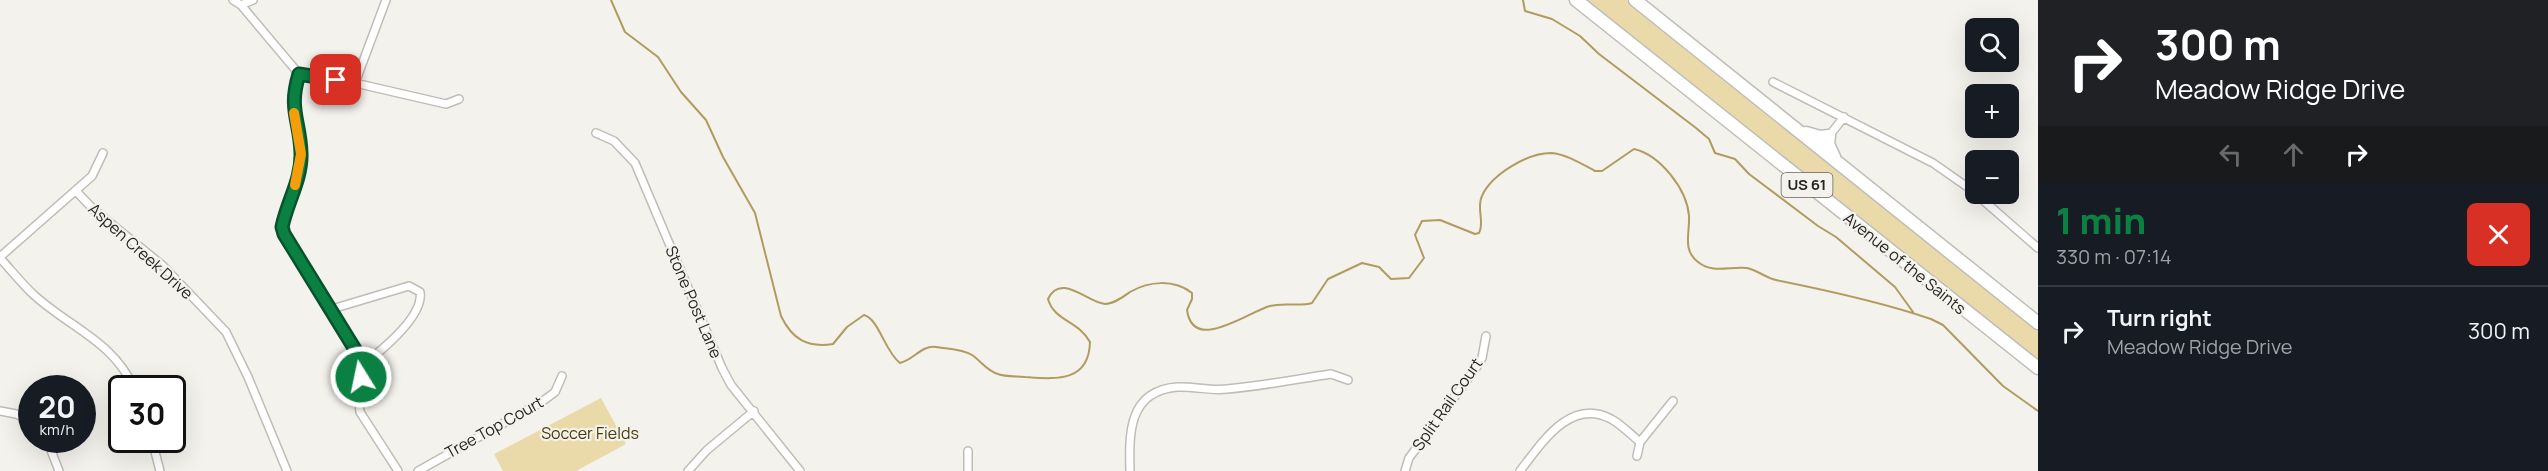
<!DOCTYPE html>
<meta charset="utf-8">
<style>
:root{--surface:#171b24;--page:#20242c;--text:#f1f3f6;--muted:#9ea1a6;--line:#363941;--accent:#0b8043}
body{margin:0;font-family:Manrope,sans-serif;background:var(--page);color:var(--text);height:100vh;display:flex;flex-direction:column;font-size:22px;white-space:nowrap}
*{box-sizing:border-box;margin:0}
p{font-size:20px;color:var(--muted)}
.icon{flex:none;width:33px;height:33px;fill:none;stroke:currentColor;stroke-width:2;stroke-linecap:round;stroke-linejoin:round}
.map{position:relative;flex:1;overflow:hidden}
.side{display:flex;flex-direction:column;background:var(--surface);width:510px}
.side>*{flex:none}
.top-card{background:#202124;color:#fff;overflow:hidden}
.fabs{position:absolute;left:1965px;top:18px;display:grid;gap:12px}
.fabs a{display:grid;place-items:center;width:54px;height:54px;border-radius:9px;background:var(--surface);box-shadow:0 6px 24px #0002;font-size:30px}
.speed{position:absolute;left:18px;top:375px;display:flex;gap:12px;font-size:30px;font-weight:700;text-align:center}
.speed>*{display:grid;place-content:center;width:78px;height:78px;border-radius:50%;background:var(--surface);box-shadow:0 6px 24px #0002;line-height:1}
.speed small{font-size:15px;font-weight:400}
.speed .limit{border:3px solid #111;border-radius:9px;background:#fff;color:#111}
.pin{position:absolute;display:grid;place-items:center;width:51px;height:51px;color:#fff;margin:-26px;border-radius:12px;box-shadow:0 3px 9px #0006}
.me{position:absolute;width:66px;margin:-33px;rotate:350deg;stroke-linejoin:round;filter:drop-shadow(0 0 4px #0008)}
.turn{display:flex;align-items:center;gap:21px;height:126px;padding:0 18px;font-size:27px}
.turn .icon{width:78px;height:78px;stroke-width:2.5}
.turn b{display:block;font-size:42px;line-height:51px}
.lanes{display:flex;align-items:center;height:57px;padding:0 18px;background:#0003;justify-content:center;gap:30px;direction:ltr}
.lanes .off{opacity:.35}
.round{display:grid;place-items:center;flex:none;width:63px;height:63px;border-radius:9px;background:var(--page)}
.headline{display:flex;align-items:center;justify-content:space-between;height:102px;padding:0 18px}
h1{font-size:36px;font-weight:800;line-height:45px;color:var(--accent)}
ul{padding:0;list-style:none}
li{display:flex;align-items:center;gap:18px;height:90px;padding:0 18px;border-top:2px solid var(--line)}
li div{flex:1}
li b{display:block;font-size:22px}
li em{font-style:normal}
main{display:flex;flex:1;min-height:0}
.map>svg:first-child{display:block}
.green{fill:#ead9a9}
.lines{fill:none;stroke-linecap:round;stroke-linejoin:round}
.stream{stroke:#b09c61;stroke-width:2}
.minor-casing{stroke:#bfbdb7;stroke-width:10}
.motorway-casing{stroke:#bfbdb7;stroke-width:15}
.minor{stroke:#fff;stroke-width:7}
.motorway{stroke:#fff;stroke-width:12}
.route-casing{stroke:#07532c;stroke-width:15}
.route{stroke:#0b8043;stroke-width:10}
.slow{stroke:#f59e0b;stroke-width:10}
.labels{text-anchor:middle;stroke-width:4.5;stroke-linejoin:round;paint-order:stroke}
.shield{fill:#f4f2ec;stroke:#64625f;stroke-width:1.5}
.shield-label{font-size:15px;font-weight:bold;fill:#262523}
.street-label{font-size:16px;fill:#262523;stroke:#f4f2ec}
.park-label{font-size:16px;fill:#493b09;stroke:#f4f2ec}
</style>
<main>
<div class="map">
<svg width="2038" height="471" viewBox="0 0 2038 471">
<rect width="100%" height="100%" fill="#f4f2ec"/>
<path class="green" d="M1584,0h42l412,329v34z
M601,398l25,46 -50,27h-73l-9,-17z"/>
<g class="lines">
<path class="stream" d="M611,0l14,32 33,25 23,35 25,28 17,37 32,56 26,103c11,23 26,32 52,28l14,-17 17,-12c15,4 21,37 36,48 14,-3 21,-18 36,-16 11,2 26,2 36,8 9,6 15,16 26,19 8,3 18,2 27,3 30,2 64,6 65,-35 -11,-21 -36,-21 -42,-43 13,-27 40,4 57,5 9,0 18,-7 25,-12 19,-11 44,-13 62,1v6l-5,11c6,44 61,2 83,-4 14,-4 29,1 42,-3l16,-24 34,-16 17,4 12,12 18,-1 15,-20 -9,-23 7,-14 18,-1 35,14 4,-1c6,-11 -3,-25 3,-37 9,-21 45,-43 69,-43 15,1 31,11 44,18h7l32,-22c26,6 53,40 55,67 1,17 -7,34 9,46 15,12 32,4 49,6 10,2 19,10 29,12 50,10 106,22 155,39l12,6 60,61 35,25
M1523,0l2,11 27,8 28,17 19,18 97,74 13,11 6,14 20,6 14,15 69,52 18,11 59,50 18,25"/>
<g class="minor-casing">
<path id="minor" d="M233,0l8,5 58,69
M241,5l12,-5
M299,74l-7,22 9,58 -3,23 -13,36 -1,21 80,130 -6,27 2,21 38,59
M299,74l56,9 31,-83
M1773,82l160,81 43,30
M355,83l91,21 13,-5
M596,133l18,8 21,22 87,205 9,17 69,86
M1829,136l15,-19
M76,191l17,18 69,56 64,67 22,45 39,94
M1976,194l62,54
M0,257l92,-81 11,-23
M0,258c11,12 22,26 34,37 35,32 80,47 100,93
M332,309l77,-23 11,6c4,24 -38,58 -56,72
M0,411l16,3 16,7
M47,440l12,31
M152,440l8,31
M1637,456l3,-14
M418,471l125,-70 12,-9 7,-16
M688,471l19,-21 47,-39
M968,471v-20
M1130,471c-1,-37 -2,-80 47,-84 16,-1 33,4 50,2 35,-3 70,-10 104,-15l17,6
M1405,471l4,-13 67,-90 6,-10 4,-22
M1520,471c21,-27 50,-74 91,-52 10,5 20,16 29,23l33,-41"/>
</g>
<g class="motorway-casing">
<path id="motorway" d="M1576,0l462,368
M1635,0l403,323
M1806,133l14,4 9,-1 -1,8 6,13"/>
</g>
<use href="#minor" class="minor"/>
<use href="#motorway" class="motorway"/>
</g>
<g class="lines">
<g class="route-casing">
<path id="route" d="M336,80l-37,-6c-11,36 1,46 2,79 1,26 -14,49 -19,74l2,7 80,130 -3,13"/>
</g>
<use href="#route" class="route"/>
<path class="slow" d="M294,113l7,41 -6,31"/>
</g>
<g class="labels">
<rect class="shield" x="1781.5" y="173" width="51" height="24" rx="4.5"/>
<g class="shield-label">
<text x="1807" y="190">US 61</text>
</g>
<g class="street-label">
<text transform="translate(141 251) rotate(42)" y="6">Aspen Creek Drive</text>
<text transform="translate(1905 263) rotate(39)" y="6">Avenue of the Saints</text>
<text transform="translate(694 302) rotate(67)" y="6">Stone Post Lane</text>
<text transform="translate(1447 404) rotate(-55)" y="6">Split Rail Court</text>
<text transform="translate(494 427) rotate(-29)" y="6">Tree Top Court</text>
</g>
<g class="park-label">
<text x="590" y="439">Soccer Fields</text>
</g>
</g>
</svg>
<div class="fabs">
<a><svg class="icon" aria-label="search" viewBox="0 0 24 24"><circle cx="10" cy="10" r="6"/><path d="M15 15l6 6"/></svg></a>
<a>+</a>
<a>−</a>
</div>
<div class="speed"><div>20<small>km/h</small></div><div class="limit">30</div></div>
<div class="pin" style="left:336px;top:80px;background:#d93025"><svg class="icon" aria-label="arrive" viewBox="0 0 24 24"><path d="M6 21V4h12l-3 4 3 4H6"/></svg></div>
<svg class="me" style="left:361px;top:377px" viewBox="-20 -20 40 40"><circle r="17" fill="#0b8043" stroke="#fff" stroke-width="3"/><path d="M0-11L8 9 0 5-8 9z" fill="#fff"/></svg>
</div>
<section class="side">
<div class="top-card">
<div class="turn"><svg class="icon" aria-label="right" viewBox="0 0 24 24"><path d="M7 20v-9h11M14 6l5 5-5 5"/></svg><div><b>300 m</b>Meadow Ridge Drive</div></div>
<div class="lanes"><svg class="icon off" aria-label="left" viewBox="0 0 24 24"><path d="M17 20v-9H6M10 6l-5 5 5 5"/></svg><svg class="icon off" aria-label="ahead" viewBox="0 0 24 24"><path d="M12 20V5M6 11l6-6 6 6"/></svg><svg class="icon" aria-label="right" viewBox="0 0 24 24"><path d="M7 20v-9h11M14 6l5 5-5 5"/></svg></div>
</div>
<div class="headline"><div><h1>1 min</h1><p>330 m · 07:14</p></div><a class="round" style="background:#d93025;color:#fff"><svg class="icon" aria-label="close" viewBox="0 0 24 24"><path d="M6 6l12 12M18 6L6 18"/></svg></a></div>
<ul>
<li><svg class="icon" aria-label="right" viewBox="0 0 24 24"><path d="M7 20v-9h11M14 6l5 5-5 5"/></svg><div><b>Turn right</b><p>Meadow Ridge Drive</p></div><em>300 m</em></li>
</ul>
</section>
</main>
